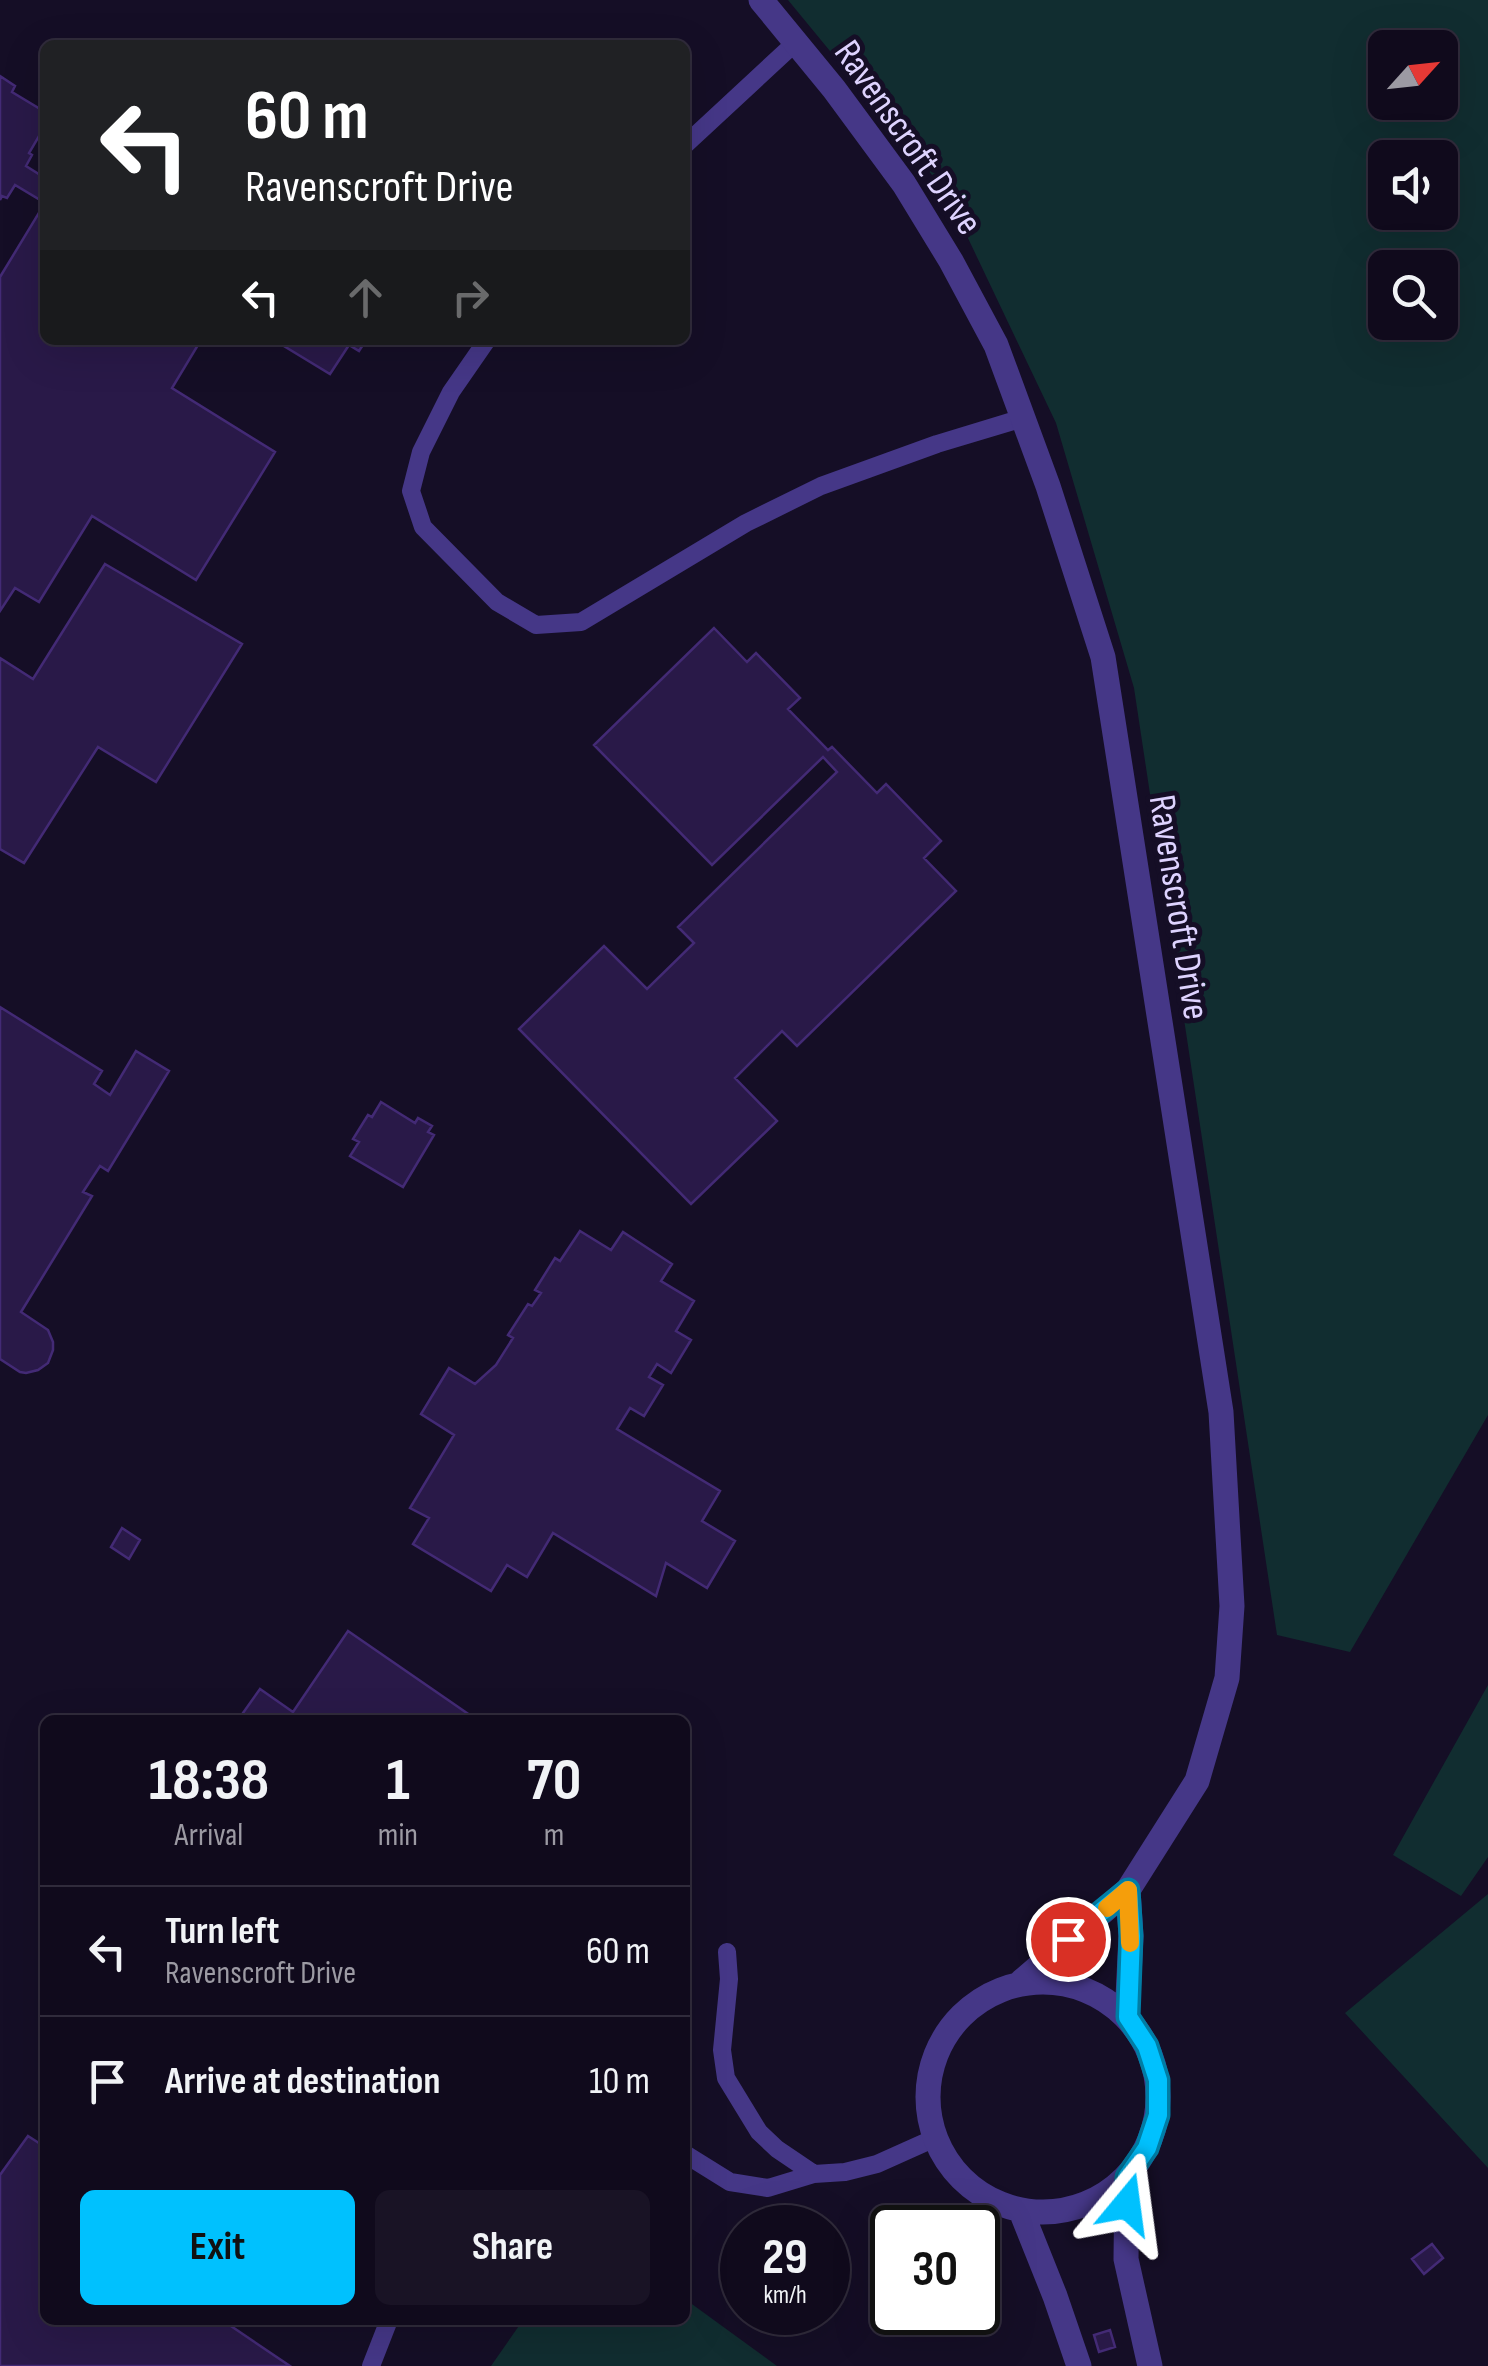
<!DOCTYPE html>
<style>
:root{--surface:#100a1c;--page:#191325;--text:#f1f3f6;--muted:#9c9aa3;--line:#302b3b;--accent:#00c1fe}
body{margin:0;font-family:"Sofia Sans Condensed",sans-serif;background:var(--page);color:var(--text);height:100vh;display:flex;flex-direction:column;font-size:38px;white-space:nowrap}
*{box-sizing:border-box;margin:0}
p{font-size:32px;color:var(--muted)}
.icon{flex:none;width:55px;height:55px;fill:none;stroke:currentColor;stroke-width:2;stroke-linecap:round;stroke-linejoin:round}
.map{position:relative;flex:1;overflow:hidden}
.panel{position:absolute;left:40px;top:1715px;width:650px;height:610px;display:flex;flex-direction:column;background:var(--surface);border-radius:15px;box-shadow:0 10px 40px #0002,0 0 0 2px var(--line)}
.panel>*{flex:none}
.top-card{position:absolute;left:40px;top:40px;width:650px;height:305px;border-radius:15px;box-shadow:0 10px 40px #0002,0 0 0 2px var(--line);background:#202124;color:#fff;overflow:hidden}
.needle{width:65px;rotate:63deg}
.tools{position:absolute;left:1368px;top:30px;display:grid;gap:20px}
.tools a{display:grid;place-items:center;width:90px;height:90px;border-radius:15px;background:var(--surface);box-shadow:0 10px 40px #0002,0 0 0 2px var(--line);font-size:50px}
.speed{position:absolute;left:720px;top:2205px;display:flex;gap:20px;font-size:50px;font-weight:700;text-align:center}
.speed>*{display:grid;place-content:center;width:130px;height:130px;border-radius:50%;background:var(--surface);box-shadow:0 10px 40px #0002,0 0 0 2px var(--line);line-height:1}
.speed small{font-size:25px;font-weight:400}
.speed .limit{border:5px solid #111;border-radius:15px;background:#fff;color:#111}
.pin{position:absolute;display:grid;place-items:center;width:85px;height:85px;color:#fff;margin:-42px;border:5px solid #fff;border-radius:50%;box-shadow:0 2px 10px #0007}
.me{position:absolute;width:110px;margin:-55px;rotate:16deg;stroke-linejoin:round;filter:drop-shadow(0 0 8px #0008)}
.turn{display:flex;align-items:center;gap:35px;height:210px;padding:0 40px;font-size:45px}
.turn .icon{width:130px;height:130px;stroke-width:2.5}
.turn b{display:block;font-size:70px;line-height:85px}
.lanes{display:flex;align-items:center;height:95px;padding:0 40px;background:#0003;justify-content:center;gap:50px;direction:ltr}
.lanes .off{opacity:.35}
.eta{display:flex;justify-content:space-evenly;align-items:center;height:170px;text-align:center}
.eta b{font-size:60px;font-weight:700;line-height:70px}
.action{display:flex;gap:20px;margin-top:auto;padding:20px 40px}
.action a{flex:1;height:115px;border-radius:15px;background:var(--accent);color:#111;font-size:40px;font-weight:700;line-height:115px;text-align:center}
.action a+a{background:var(--page);color:var(--text)}
ul{padding:0;list-style:none}
li{display:flex;align-items:center;gap:30px;height:130px;padding:0 40px;border-top:2px solid var(--line)}
li div{flex:1}
li b{display:block;font-size:38px}
li em{font-style:normal}
.map>svg:first-child{display:block}
.green{fill:#112d30;fill-rule:evenodd}
.building{fill:#291948;stroke:#432a75;stroke-width:2.5}
.lines{fill:none;stroke-linecap:round;stroke-linejoin:round}
.service{stroke:#453787;stroke-width:18}
.minor{stroke:#453787;stroke-width:25}
.route-casing{stroke:#007da5;stroke-width:25}
.route{stroke:#00c1fe;stroke-width:18}
.slow{stroke:#f59e0b;stroke-width:18}
.labels{text-anchor:middle;stroke-width:10;stroke-linejoin:round;paint-order:stroke}
.street-label{font-size:38px;fill:#ded3ff;stroke:#150e26}
</style>
<div class="map">
<svg width="1488" height="2366" viewBox="0 0 1488 2366">
<rect width="100%" height="100%" fill="#150e26"/>
<path class="green" d="M788,0h700v1415l-138,237 -73,-17 -143,-947 -78,-265 -110,-231zM1385,48h55v54h-55zM1385,158h55v54h-55zM1385,268h55v54h-55z
M1488,1685v172l-27,39 -68,-41z
M1488,1894v274l-143,-155z
M685,2299l92,67h-286l32,-46h162z"/>
<path class="building" d="M0,76l15,10 -3,6 33,20v14l-16,27 3,2 -6,11 19,12v162h156l-29,48 103,64 -79,128 -104,-64 -53,86 -24,-14 -15,23v-334l45,-74 -30,-18 -8,13 -5,-2 -2,4z
M274,340h92l-7,11 -10,-6 -19,29z
M105,564l137,80 -86,138 -58,-35 -74,116 -24,-14v-191l33,21z
M714,628l33,34 9,-9 44,45 -12,11 40,41 4,-3 45,46 9,-9 55,57 -17,17 32,33 -159,155 -15,-15 -47,47 42,43 -86,83 -172,-175 85,-83 43,43 47,-46 -16,-16 159,-155 -14,-15 -111,108 -118,-120z
M0,1007l102,64 -8,13 16,11 26,-44 33,20 -61,100 -8,-5 -17,26 9,4 -71,116 27,18 5,12v8l-5,13 -10,7 -12,3 -6,-1 -20,-13z
M381,1102l34,21 3,-5 14,8 -4,6 6,3 -31,52 -53,-31 9,-14 -6,-3 15,-24 4,2z
M580,1231l31,19 12,-18 49,32 -11,17 33,20 -18,30 15,9 -20,33 -14,-9 -8,13 14,8 -19,31 -14,-8 -13,21 103,62 -18,30 33,20 -28,47 -41,-25 -10,33 -103,-63 -26,44 -20,-12 -16,26 -78,-47 16,-26 -19,-10 44,-73 -33,-21 28,-46 26,16 21,-19 17,-27 -5,-3 20,-31 4,2 9,-13 -6,-3 20,-32 5,3z
M122,1528l18,12 -11,19 -18,-12z
M348,1631l129,89h-239l22,-31 33,23z
M28,2136l17,11v173h177l68,46h-290v-191z
M1432,2244l11,14 -19,16 -12,-15z
M1110,2330l5,17 -16,5 -5,-17z"/>
<g class="lines">
<path class="service" d="M685,145l110,-102
M487,340l-36,52 -30,60 -10,39 12,36 74,75 39,23 45,-3 165,-99 75,-37 116,-42 86,-26
M727,1952l2,27 -7,71 4,28 33,54 18,17 37,25
M685,2154l45,28 38,6 46,-14 31,-2 32,-8 58,-26
M371,2366l18,-46"/>
<path class="minor" d="M761,0l73,89 70,95 47,77 45,84 52,141 55,171 118,755 11,194 -5,72 -30,103 -69,109
M1022,1981l106,-91 3,46 -4,81
M928 2097a115 115 0 1 1 230 0a115 115 0 1 1-230 0Z
M1127,2177l-1,82 24,107
M1021,2211l34,85 24,70"/>
</g>
<g class="lines">
<g class="route-casing">
<path id="route" d="M1068,1939l60,-49 3,46 -3,81 19,29 11,34v35l-11,33 -20,29v27"/>
</g>
<use href="#route" class="route"/>
<path class="slow" d="M1107,1908l21,-18 2,53"/>
</g>
<g class="labels">
<g class="street-label">
<text transform="translate(909 137) rotate(55)" y="13">Ravenscroft Drive</text>
<text transform="translate(1180 907) rotate(81)" y="13">Ravenscroft Drive</text>
</g>
</g>
</svg>
<div class="tools">
<a><svg class="needle" viewBox="-14 -14 28 28"><path d="M0-13l5 13h-10z" fill="#e53935"/><path d="M0 13l5-13h-10z" fill="#9c9aa3"/></svg></a>
<a><svg class="icon" aria-label="sound" viewBox="0 0 24 24"><path d="M4 9h4l5-4v14l-5-4H4zM17 9q2 3 0 6"/></svg></a>
<a><svg class="icon" aria-label="search" viewBox="0 0 24 24"><circle cx="10" cy="10" r="6"/><path d="M15 15l6 6"/></svg></a>
</div>
<div class="speed"><div>29<small>km/h</small></div><div class="limit">30</div></div>
<div class="pin" style="left:1068px;top:1939px;background:#d93025"><svg class="icon" aria-label="arrive" viewBox="0 0 24 24"><path d="M6 21V4h12l-3 4 3 4H6"/></svg></div>
<svg class="me" style="left:1127px;top:2204px" viewBox="-20 -20 40 40"><path d="M0-17L14 15 0 8-14 15z" fill="#00c1fe" stroke="#fff" stroke-width="4"/></svg>
<div class="top-card">
<div class="turn"><svg class="icon" aria-label="left" viewBox="0 0 24 24"><path d="M17 20v-9H6M10 6l-5 5 5 5"/></svg><div><b>60 m</b>Ravenscroft Drive</div></div>
<div class="lanes"><svg class="icon" aria-label="left" viewBox="0 0 24 24"><path d="M17 20v-9H6M10 6l-5 5 5 5"/></svg><svg class="icon off" aria-label="ahead" viewBox="0 0 24 24"><path d="M12 20V5M6 11l6-6 6 6"/></svg><svg class="icon off" aria-label="right" viewBox="0 0 24 24"><path d="M7 20v-9h11M14 6l5 5-5 5"/></svg></div>
</div>
<section class="panel">
<div class="eta">
<div><b>18:38</b><p>Arrival</p></div>
<div><b>1</b><p>min</p></div>
<div><b>70</b><p>m</p></div>
</div>
<ul>
<li><svg class="icon" aria-label="left" viewBox="0 0 24 24"><path d="M17 20v-9H6M10 6l-5 5 5 5"/></svg><div><b>Turn left</b><p>Ravenscroft Drive</p></div><em>60 m</em></li>
<li><svg class="icon" aria-label="arrive" viewBox="0 0 24 24"><path d="M6 21V4h12l-3 4 3 4H6"/></svg><div><b>Arrive at destination</b></div><em>10 m</em></li>
</ul>
<div class="action"><a>Exit</a><a>Share</a></div>
</section>
</div>
